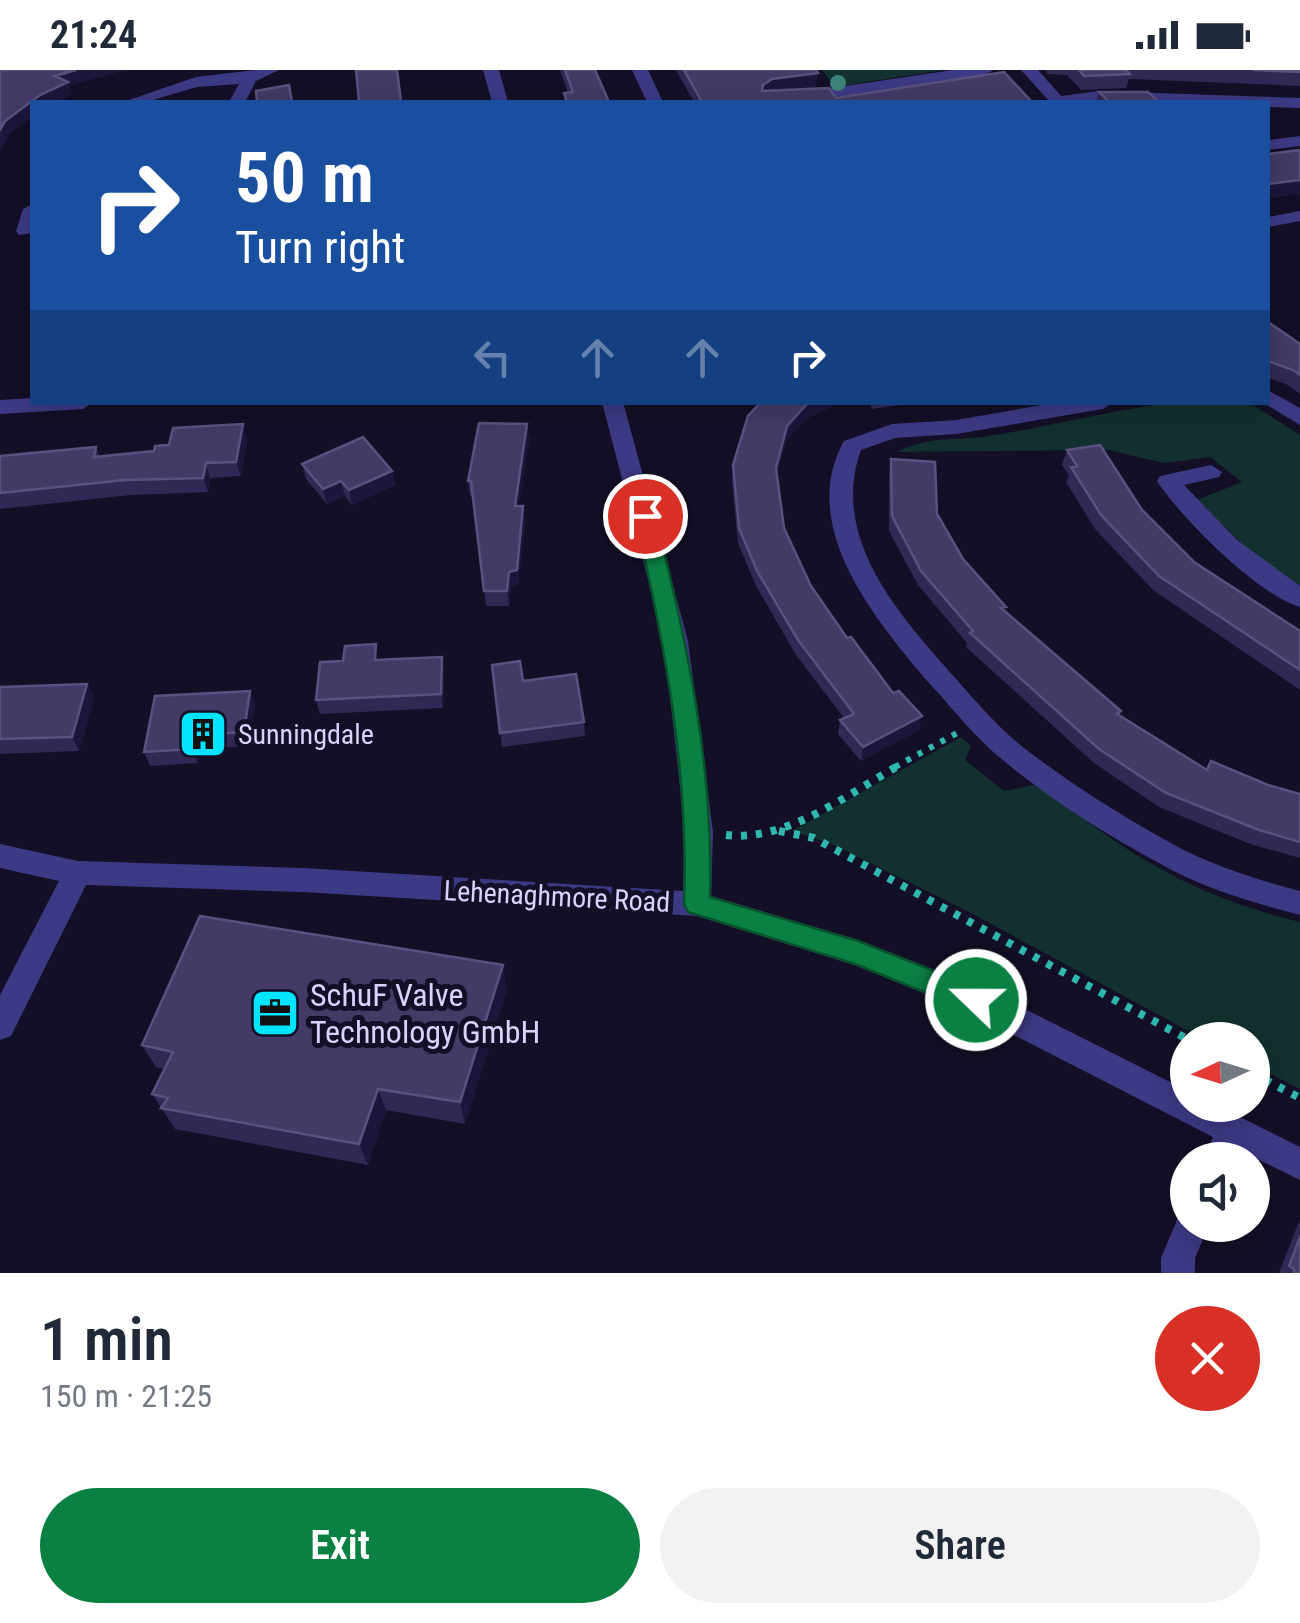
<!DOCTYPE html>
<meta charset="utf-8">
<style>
:root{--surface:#fff;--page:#f2f2f3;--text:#1f2937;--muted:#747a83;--accent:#0b8043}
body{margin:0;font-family:"Roboto Condensed",sans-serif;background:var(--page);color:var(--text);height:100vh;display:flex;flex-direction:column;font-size:38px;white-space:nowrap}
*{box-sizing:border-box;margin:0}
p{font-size:32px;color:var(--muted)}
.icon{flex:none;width:55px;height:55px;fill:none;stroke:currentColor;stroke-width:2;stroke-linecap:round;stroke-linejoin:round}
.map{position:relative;height:1203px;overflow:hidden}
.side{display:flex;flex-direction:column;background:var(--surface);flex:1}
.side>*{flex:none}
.hud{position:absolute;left:30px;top:30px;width:1240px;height:305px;border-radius:0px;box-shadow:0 5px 25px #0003;background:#1a4fa0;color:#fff;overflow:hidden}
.needle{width:65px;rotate:266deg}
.controls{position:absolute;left:1170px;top:952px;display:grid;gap:20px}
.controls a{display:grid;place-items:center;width:100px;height:100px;border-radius:50%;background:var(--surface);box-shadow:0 5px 25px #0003;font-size:50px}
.pin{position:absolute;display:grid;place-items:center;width:85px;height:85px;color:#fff;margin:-42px;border:5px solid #fff;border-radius:50%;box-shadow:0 2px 10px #0007}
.me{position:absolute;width:110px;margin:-55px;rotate:292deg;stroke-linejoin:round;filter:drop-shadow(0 0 8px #0008)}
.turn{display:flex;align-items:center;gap:35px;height:210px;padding:0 40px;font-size:45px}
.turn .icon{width:130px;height:130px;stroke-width:2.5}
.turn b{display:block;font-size:70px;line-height:85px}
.lanes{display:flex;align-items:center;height:95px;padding:0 40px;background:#0003;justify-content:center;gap:50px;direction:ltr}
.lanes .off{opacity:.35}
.round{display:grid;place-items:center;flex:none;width:105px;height:105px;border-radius:52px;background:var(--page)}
.head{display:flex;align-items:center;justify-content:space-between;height:170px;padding:0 40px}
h1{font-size:60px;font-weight:600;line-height:75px}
.action{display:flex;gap:20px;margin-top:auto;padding:20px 40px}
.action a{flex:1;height:115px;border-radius:60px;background:var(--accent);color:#fff;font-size:40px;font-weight:600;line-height:115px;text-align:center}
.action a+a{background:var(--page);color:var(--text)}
.status{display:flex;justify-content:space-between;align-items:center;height:70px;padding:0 50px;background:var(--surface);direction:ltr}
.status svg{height:28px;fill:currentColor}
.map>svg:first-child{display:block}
.green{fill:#12302f}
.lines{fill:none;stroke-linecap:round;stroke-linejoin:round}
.path-far1{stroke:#2fb8b0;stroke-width:6;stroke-dasharray:5 8;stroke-linecap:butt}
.path{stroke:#2fb8b0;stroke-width:8;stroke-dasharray:6 9;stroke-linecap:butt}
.street{fill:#3d3a85;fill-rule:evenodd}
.tree{fill:#3d827b}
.wall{fill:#312854}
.shaded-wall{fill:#1d163a}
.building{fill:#433a66;stroke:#5a527e;stroke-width:2.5}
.route{fill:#0b8043;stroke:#07532c;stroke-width:2.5}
.labels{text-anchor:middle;stroke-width:10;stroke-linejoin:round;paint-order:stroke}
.poi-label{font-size:28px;fill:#d9d4ff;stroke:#130f26;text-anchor:start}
.street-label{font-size:28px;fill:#d9d4ff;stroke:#130f26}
.near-poi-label{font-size:32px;fill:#d9d4ff;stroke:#130f26;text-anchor:start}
</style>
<div class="status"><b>21:24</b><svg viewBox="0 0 49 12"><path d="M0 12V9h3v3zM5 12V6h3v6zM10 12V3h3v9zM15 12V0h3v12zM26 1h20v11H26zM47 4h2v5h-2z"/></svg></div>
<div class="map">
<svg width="1300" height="1203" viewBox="0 0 1300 1203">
<rect width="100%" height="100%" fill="#130f26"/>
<path class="green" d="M822,0h122l-109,17z
M1181,332l69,1 50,32v151l-46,-30 -57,-56 45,-18 -32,-25 -46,6 -55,-13 -213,2c40,-18 59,-10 99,-17 63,-10 123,-27 186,-33z
M961,667l10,9 -6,14 39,31 35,-7c87,70 151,111 261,138v167l-47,-24 -1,-25h-47l-236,-128 -135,-67 -42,-14z"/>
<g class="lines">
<path class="path-far1" d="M895,697l62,-34"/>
<path class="path" d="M779,761l35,7 375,202
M726,765c62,7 121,-41 174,-70
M1252,1003l48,25"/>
<path class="street" d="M257,0h22l-23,11 -11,21h-16l10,-18 -42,3 -51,15h-23l73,-25z
M483,0h16l9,32h-16z
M632,0h16l15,32h-16z
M953,0h40l-8,5 -184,27h-37l8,-5z
M1021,0h17l23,26 38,-5 201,7v10l-32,-1v-5h-218z
M1300,66v10l-32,4v-10z
M32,134v29l-13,2 -3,-4 7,-22z
M1300,141v10l-32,6v-10z
M1268,320l32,18v17l-38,-23h6z
M32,328v4h61l-10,7 -83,5v-14z
M602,332h21l65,239 25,191 -2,64 147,44 129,50 201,101v14h28l84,42v33l-61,-30 -4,10h-32l10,-23 -248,-127 -110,-45 -158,-49 -394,-24 -217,-7 -75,151 -11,4v-45l59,-114 -59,-13v-24l78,17 225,7 380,23 2,-59 -21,-191z
M1060,332h53l-10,7 -147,25 -61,4 -34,12c-31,86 35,161 88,221 24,27 47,55 75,77 48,37 101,70 154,99 39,20 80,33 122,44v24c-49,-13 -98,-27 -143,-53 -53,-29 -106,-62 -153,-101 -28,-22 -50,-51 -74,-77 -53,-62 -134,-158 -86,-243l48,-17 64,-4z
M1211,395l11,7 -3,5 -35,8 53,55 63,46v21c-43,-13 -118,-88 -143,-126l3,-5z
M1188,1140v15h21l-14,33v15h-34v-15l19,-45z"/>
</g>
<circle class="tree" cx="838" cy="13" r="8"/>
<path class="wall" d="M560,0h35l14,32h-45v-9h4z
M676,0h140v17l-17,2 37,9 196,4h-338z
M1046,0h254v16l-171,-7 -3,9 -45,2 -14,-15 -20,-1z
M1099,22l60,10h-63z
M1268,252l32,22v50l-14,-10 -18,-6z
M761,332h79l-34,17 -20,22 -9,33 7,54 27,58 36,52 72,92 -58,31 -23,-27 2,-14 4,-2 -48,-63 -40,-69 -18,-43 -6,-63 1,-15z
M869,332h51l-48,7z
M247,369l-6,37 -31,2 -2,14 -77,3 -131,14v-53l96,-9 4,10z
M529,369l-11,67h5l2,15 -7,63 -7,3 -2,19h-23l-13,-110h-3l-2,-15z
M1067,380l75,60 52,52 106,69v59l-147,-100 -58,-61 -29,-47 3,-7 -7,-10z
M891,389l46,55 26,45 41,52 117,100 -2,4 87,55 94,24v64l-50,-14 -91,-37 -65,-44 -128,-116 1,-4 -49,-58 -29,-54v-58z
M302,394l90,7 3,14 -43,20 -7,-9 -18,8 -21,-25z
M442,587l2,15 -1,36 -123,6 -4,-14 63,-40z
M492,595l31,16 61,41 1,14 -83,11z
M87,614l7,14 -15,53 -79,3v-67z
M250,621l5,14 -6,41 -49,3 -2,14 -48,3 -6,-14z
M507,919l-42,135 -79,-14 -18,55 -193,-36 -23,-35 12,-25 -8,-2 -14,-22z
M1300,1152v51h-21l19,-49z"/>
<path class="shaded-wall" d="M76,0h50l-57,16 3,9 -16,7h-24v15l-22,17 -10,19v-23l5,-9 50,-45z
M818,3l-2,14 -45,6 -9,6 1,-14 9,-6z
M1300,110v14l-32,4v-14z
M811,332h29l-34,17 -20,22 -11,42 1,-15 11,-42 20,-22z
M243,354l4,15 -6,37 -5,-14z
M527,354l2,15 -13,82 -1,-15z
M206,393l4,15 -2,14 -5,-14z
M392,401l3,14 -43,20 -3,-15z
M341,411l4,15 -18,8 -4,-15z
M523,436l2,15 -7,63 -7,3 -2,19 -2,-15 2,-19z
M442,587l2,15 -1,36 -2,-14z
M87,614l7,14 -15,53 -7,-14z
M250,621l5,14 -6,41 -5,-14z
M922,646l-3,14 -58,31 2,-14z
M195,665l5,14 -2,14 -6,-14z
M503,895l4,24 -42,135 -5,-22z
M378,1019l8,21 -18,55 -9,-21z"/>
<path class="building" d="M0,0h76l-21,6 13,6 -28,13 -35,26 -5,9z
M356,0h41l4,32h-42z
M565,0h30l14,32h-42l-3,-9 9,-1z
M684,0h132l2,3 -46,6 -9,6 -1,6 67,-3 7,10 168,-26 28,30h-330z
M1079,0h47l4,4 -46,2z
M1253,0h47v2z
M289,15l3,17h-35l-1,-11z
M1099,22h49l11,10h-50z
M1300,80v30l-32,4v-30z
M1268,252l32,22v31l-7,-5 -25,-9z
M761,332h50l-4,2 -20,22 -11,42 8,60 27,58 36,52 4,-1 42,56 6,-2 23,25 -59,31 -23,-27 14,-6 -56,-74 -41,-69 -18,-43 -6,-63 15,-49z
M479,353l48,1 -12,82h8l-6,64 -8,2 -2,19h-23l-13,-110h-3z
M243,354l-7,38 -30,1 -3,15 -78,2 -125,13v-37l96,-9 -2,10 60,-6 1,-5 14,-1 4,-17z
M363,367l29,34 -43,19 -8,-9 -18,8 -21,-25z
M1100,375l42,65 52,52 106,69v39l-141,-94 -58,-61 -30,-48 6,-1 -10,-16z
M891,389l44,3 2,52 26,45 43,48 -5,1 120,103 -4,3 90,56 4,-9 57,24 32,9v48l-41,-12 -93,-37 -67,-44 -129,-116 3,-2 -52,-60 -29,-55z
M376,574l-1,16 67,-3 -1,37 -125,6 4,-38 23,-1 2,-15z
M520,591l3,20 53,-7 8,48 -84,11 -8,-68z
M87,614l-15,53 -72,2v-52z
M250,621l-6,41 -49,3 -3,14 -48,3 11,-56z
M200,846l303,49 -43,137 -82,-13 -19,55 -198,-36 7,-10 -16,-4 21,-42 -31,-7z
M1300,1167v36h-6v-4l-5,-3z"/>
<path class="route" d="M645,439l10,7c32,125 59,252 55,381l148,44 127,50 4,9 -4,9 -9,4 -121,-49 -167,-52 -4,-8c5,-131 -19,-260 -49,-388z"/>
<defs>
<g id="building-square" transform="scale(2.5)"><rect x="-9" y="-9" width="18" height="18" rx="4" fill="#00e5ff" stroke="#130f26"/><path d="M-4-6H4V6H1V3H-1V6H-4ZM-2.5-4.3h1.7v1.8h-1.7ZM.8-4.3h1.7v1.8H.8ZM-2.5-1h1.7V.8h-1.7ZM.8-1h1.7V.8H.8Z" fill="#111"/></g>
<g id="office-square" transform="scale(2.5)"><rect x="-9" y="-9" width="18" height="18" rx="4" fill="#00e5ff" stroke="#130f26"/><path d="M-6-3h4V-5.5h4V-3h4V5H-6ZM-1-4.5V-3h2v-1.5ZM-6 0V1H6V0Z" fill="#111"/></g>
</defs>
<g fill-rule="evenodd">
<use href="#building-square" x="203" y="664"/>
<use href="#office-square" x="275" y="943"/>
</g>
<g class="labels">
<g class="poi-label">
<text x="238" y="674">Sunningdale</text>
</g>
<g class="street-label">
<text transform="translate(557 826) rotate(3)" y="10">Lehenaghmore Road</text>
</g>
<g class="near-poi-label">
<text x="310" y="936">SchuF Valve<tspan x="310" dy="37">Technology GmbH</tspan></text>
</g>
</g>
</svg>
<div class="controls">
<a><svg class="needle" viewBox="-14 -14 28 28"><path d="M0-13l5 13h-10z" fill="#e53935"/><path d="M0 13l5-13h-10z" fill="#747a83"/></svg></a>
<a><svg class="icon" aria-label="sound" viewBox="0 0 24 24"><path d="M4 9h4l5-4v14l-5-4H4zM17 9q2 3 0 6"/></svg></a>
</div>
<div class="pin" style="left:645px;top:446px;background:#d93025"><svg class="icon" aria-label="arrive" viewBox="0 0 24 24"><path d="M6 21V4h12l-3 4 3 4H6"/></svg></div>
<svg class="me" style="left:976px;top:930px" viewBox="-20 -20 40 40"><circle r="17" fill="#0b8043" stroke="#fff" stroke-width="3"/><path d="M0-11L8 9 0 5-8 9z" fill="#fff"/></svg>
<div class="hud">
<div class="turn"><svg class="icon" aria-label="right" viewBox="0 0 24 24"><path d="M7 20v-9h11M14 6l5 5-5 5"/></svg><div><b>50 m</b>Turn right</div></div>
<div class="lanes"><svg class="icon off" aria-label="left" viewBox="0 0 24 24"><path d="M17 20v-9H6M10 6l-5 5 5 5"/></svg><svg class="icon off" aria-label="ahead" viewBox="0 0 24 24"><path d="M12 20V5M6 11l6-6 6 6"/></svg><svg class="icon off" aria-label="ahead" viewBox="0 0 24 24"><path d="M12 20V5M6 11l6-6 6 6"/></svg><svg class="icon" aria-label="right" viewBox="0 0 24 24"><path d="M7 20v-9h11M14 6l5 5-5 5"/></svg></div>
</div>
</div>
<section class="side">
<div class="head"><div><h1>1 min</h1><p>150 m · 21:25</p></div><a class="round" style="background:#d93025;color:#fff"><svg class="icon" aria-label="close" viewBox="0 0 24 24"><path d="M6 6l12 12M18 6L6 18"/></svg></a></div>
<div class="action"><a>Exit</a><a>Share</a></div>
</section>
